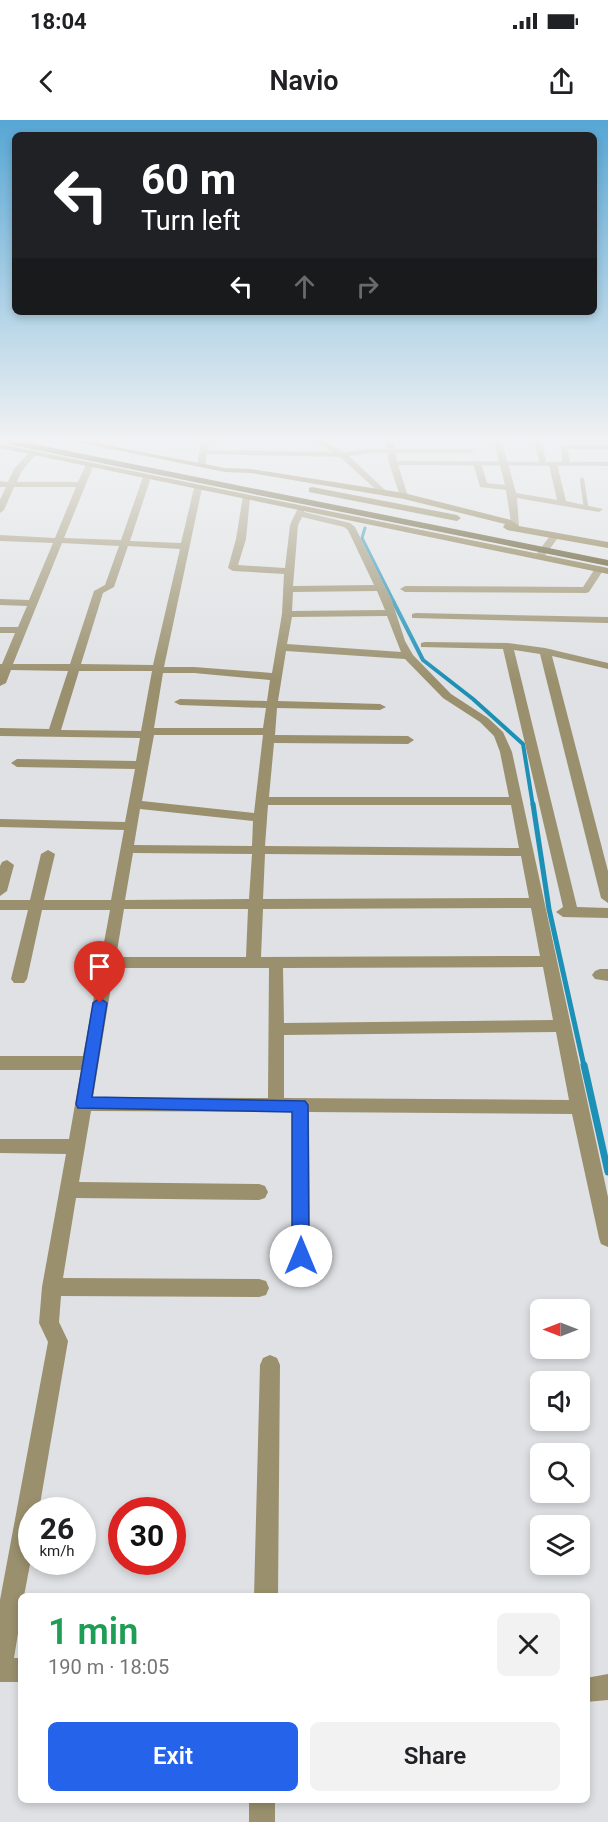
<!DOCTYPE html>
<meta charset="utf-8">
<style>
:root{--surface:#fff;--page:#f2f2f2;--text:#202124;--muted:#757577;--accent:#2563eb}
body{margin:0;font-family:Roboto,sans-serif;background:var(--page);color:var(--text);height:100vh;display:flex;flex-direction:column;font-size:22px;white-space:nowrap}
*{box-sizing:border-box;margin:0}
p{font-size:20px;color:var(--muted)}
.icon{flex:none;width:33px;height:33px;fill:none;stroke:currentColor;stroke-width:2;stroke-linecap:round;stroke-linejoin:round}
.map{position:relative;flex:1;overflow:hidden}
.sheet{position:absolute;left:18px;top:1473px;width:572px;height:210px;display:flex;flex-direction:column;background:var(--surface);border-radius:9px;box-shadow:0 3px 9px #0003}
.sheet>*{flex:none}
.guide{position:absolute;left:12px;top:12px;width:585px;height:183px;border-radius:9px;box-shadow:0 3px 9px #0003;background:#202124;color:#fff;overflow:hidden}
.needle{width:39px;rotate:270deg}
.fabs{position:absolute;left:530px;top:1179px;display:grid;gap:12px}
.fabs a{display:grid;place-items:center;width:60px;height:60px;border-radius:9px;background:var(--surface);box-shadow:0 3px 9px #0003;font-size:30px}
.speed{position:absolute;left:18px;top:1377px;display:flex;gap:12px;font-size:30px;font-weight:700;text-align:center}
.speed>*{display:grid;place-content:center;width:78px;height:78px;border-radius:50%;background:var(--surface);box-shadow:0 3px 9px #0003;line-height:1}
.speed small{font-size:15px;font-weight:400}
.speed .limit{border:9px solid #d22;background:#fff;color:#111}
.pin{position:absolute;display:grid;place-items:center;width:51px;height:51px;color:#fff;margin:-62px -26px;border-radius:50% 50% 50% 0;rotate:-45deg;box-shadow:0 0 6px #0007}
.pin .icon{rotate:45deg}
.me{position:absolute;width:66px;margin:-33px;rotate:0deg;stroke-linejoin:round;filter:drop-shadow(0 0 4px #0008)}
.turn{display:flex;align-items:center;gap:21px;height:126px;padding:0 30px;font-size:27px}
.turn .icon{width:78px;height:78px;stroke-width:2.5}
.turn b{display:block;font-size:42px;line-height:51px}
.lanes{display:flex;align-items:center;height:57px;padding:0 30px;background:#0003;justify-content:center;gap:30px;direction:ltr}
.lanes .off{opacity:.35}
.round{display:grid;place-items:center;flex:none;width:63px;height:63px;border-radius:9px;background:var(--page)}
.head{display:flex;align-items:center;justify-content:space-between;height:102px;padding:0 30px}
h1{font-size:36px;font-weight:600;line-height:45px;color:#1e9e55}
.primary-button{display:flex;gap:12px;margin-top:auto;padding:12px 30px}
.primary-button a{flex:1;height:69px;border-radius:9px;background:var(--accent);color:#fff;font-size:24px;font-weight:600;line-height:69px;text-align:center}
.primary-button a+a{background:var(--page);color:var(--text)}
.status{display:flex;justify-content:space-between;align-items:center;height:42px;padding:0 30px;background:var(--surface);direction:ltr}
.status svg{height:16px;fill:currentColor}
header{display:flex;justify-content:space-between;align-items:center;height:78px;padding:0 30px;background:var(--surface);font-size:27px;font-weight:600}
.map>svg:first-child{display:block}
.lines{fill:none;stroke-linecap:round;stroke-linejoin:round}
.stream-far3{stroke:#1d90b6;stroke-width:3}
.stream-far2{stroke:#1d90b6;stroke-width:4}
.stream-far1{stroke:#1d90b6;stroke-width:5}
.stream{stroke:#1d90b6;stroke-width:7}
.service{stroke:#9a906e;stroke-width:4.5}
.minor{fill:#9a906e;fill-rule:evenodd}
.tertiary{fill:#9a906e;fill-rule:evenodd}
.secondary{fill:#786934;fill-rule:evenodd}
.motorway{fill:#443805;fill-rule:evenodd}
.route{fill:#2563eb;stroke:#184099;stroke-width:1.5}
</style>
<div class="status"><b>18:04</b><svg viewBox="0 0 49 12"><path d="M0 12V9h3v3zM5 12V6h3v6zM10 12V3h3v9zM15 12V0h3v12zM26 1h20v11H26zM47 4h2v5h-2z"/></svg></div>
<header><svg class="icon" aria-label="back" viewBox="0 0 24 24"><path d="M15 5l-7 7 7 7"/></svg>Navio<svg class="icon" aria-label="share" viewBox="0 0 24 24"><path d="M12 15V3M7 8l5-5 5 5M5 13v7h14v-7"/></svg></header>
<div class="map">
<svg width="608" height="1702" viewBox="0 0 608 1702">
<rect width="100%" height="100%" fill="#dfe1e4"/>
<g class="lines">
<path class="stream-far3" d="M365,408l-3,10 32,64"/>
<path class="stream-far2" d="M393,481l30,59 50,39 50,45 10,62"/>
<path class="stream-far1" d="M533,684l16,105 35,157"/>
<path class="stream" d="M584,945l24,107"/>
<path class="service" d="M582,360l4,27"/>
<path class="minor" d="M316,322h9l18,10 27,-3h101l4,2 -4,2h-101l-21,3 36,34v4l-3,1 -42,-38 -137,-3 -4,-2 4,-2 129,2z
M494,322h8l14,51 41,7 -8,-36 4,-2 4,2 9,37 37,8 -4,3 -82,-14 2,29 -7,2 -6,-39 -26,-3 -7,-24 4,-2 4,2 6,20 18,2z
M534,322h8l5,24 -7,-2z
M561,325h47v4h-40l2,15 -4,2 -4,-2z
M31,330l7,2 -17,20 -4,10h61l9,-20 7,2 -30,74 57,2 22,-63 4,-2 4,2 -21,64 51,2 13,-55 4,-3 4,3 -38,179h30l78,6 10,-59 2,-40 -51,-3 -5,-3 8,-29 7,-43 7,2 -4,41 -8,26 47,3 5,-43 9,-19h6l-1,6 46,11 5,4 37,74 13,40 8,14 38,39 37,24 15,14 9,20 96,445v50l-7,-3 -2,-6 -27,-124 -263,-2 1,143 -2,6 -7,3 -7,-3 -2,-6v-143l-201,-1 -12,71 180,2 6,2 3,6 -3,6 -6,2 -183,-2 -13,80 196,1 7,2 3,7 -3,7 -7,2 -198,-1 -2,26 9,19 -29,169h-7v44l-8,42h-3v19l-7,43h7v24h-21v-82l48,-258 -9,-19 3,-36 24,-133 -66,-1v-14h69l12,-69h-81v-14h83l27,-146h-68l-15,69 -3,4h-10l-3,-4 17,-69h-28v-10h30l11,-46 7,-4 7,4 -11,46h67l13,-70 -124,-3v-8l125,3 10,-53 -118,-2 -6,-4 6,-4 119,2 4,-23 -140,-2v-8l49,1 19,-58 -57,-1 -5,13 -6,3v-22h2l13,-31h-15v-6h18l9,-21 -27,-1v-6l29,1 24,-57 -53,-2v-6l55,3 21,-51h-62l-10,23 -4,3v-13l6,-13h-6v-6l8,1 6,-13zM302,397l42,10 4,3 26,55 -81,1 5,-61zM62,423l57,3 -14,39 -11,6 -24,73h-57zM128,426l52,3 -27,116 -72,-1 22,-71 11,-6zM377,471l8,19 -93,1 1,-19zM387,496l14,36 -114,-8 5,-27zM286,531l119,8 38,39 37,24 14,14 6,16 9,45h-240l5,-54 134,1 6,-4 -6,-4 -133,-1 2,-27 103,2 6,-3 -6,-3 -102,-3zM79,551h73l-11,60 -80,-1zM163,553h31l76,7 -3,21 -87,-2 -6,3 6,3 86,3 -3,20h-109zM154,615h109l-9,78 -112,-12zM268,685h243l8,43 -254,-2zM140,689l113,12 -1,25 -118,-1zM133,733l119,1 -3,45 -124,1zM265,734l256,2 8,42 -266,1zM531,788l9,48 -279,1 2,-48zM124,789h124l-2,48h-130zM543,847l10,53 -269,3 -1,-55zM114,848h155l-1,130 -175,-1zM556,912l13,68 -285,-2v-63z
M599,446l5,3 -15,23 -3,1 -181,-1 -5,-3 5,-3 178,1 13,-20z
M416,493l192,4v6l-196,-5v-4z
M425,522l83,1 37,5 63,15v6l-56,-13 56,215v32l-7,-5 -61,-244 -26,-4 63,257 31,1v10l-45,-1 -7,-5 7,-5 -60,-258 -82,-2v-4z
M7,740l7,5 -7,26 -7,5v-30l2,-4z
M600,849h8v12l-13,-2 -3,-4 3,-4z
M270,1235l7,3 3,7 -2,231h-24l6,-231 3,-7z
M608,1554v26l-22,2v-24z
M249,1680h26v22h-26z"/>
<path class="tertiary" d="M201,322h8l-4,23 -4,2 -4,-2z
M386,322h8l3,19 211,1v4l-210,-1 10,31 -4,3 -4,-3 -11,-33z
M552,413l8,2 -17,23h-6l-2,-2z"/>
<path class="secondary" d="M76,322h15l134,26 26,1 153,24 107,27 8,6 89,16v6l-101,-18 -4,-3 2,-3 -101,-25 -153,-26 -26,-1z
M0,324l608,124v6l-608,-126z
M312,367l145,28 4,3 -4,3 -148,-29v-4z"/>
<path class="motorway" d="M7,322h17l584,118v6l-596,-121z"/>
</g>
<linearGradient id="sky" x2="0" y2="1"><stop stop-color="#57a6d4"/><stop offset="0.57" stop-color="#f1f2f3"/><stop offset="1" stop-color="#f1f2f3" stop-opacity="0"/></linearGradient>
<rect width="608" height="560" fill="url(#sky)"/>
<path class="route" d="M100,878l7,5 -15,94 213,4 3,4 1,151 -2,5 -6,3 -6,-3 -3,-5v-144l-214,-4 -2,-4 17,-101z"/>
</svg>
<div class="fabs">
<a><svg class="needle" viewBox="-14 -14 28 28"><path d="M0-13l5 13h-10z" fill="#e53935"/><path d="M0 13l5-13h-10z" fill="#757577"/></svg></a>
<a><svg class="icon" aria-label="sound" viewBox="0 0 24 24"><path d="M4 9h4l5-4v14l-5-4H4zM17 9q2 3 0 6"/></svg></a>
<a><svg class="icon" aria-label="search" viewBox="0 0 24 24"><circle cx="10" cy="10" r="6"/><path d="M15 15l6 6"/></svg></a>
<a><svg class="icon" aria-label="layers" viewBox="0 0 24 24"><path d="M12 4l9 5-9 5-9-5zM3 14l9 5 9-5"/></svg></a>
</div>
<div class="speed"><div>26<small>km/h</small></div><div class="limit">30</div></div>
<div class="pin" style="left:100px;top:883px;background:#d93025"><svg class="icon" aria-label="arrive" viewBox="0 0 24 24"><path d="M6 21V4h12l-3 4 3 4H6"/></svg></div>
<svg class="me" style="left:301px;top:1136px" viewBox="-20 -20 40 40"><circle r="19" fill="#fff"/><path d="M0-13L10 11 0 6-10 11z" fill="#2563eb"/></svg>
<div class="guide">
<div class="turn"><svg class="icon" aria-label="left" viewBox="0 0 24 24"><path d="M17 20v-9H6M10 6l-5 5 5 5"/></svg><div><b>60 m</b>Turn left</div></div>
<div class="lanes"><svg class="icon" aria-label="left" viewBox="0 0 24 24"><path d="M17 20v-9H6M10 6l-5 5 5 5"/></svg><svg class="icon off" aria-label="ahead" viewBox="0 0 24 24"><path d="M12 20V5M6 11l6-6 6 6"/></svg><svg class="icon off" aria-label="right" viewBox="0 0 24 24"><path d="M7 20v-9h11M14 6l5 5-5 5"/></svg></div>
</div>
<section class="sheet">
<div class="head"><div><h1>1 min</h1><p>190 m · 18:05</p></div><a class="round"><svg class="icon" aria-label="close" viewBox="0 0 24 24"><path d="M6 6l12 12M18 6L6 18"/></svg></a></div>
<div class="primary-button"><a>Exit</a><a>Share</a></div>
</section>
</div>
